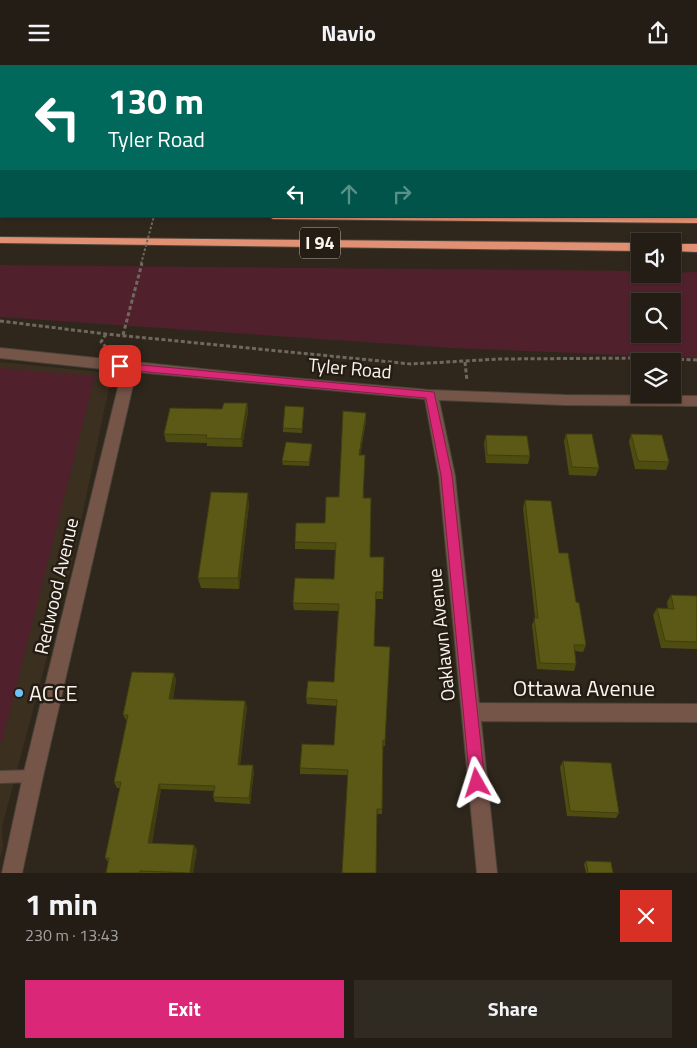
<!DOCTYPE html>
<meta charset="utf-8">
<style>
:root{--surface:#231d15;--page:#2f2a22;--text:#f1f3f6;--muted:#a3a2a0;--line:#403b34;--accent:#db2777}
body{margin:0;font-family:"Titillium Web",sans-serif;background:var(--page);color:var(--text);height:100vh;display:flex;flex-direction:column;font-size:19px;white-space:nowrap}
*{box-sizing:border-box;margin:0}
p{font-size:16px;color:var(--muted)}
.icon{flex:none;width:28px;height:28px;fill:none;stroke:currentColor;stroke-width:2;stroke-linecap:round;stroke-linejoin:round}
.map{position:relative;height:808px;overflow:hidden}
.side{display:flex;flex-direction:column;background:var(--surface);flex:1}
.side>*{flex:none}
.guide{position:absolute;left:0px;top:0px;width:698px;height:152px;box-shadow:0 1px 4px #0004,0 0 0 1px var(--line);background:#00695c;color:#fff;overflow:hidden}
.tools{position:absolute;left:631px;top:168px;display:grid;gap:10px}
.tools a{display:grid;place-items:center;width:50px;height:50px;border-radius:0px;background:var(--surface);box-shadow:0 1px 4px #0004,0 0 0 1px var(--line);font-size:25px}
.pin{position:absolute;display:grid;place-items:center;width:42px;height:42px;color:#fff;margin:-21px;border-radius:10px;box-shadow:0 2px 8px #0006}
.me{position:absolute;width:55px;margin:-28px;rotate:354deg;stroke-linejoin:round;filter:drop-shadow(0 0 4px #0008)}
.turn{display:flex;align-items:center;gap:18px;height:105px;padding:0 25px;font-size:22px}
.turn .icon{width:65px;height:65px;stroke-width:2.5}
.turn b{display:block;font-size:35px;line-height:42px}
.lanes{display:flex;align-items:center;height:48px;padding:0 25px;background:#0003;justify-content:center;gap:25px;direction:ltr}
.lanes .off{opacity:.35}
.round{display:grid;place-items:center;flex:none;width:52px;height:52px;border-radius:0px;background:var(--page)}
.head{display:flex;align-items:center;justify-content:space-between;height:85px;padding:0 25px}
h1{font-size:30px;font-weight:700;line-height:38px}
.cta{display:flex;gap:10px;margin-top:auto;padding:10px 25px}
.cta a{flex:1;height:58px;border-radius:0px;background:var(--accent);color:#fff;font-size:20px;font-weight:700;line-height:58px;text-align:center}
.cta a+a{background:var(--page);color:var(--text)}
header{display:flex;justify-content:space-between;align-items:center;height:65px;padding:0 25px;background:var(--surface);font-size:22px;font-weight:700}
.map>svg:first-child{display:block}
.built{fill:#3b2f1f}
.green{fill:#50212c;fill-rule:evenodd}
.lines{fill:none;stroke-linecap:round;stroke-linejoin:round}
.service-casing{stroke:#4b4439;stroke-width:2}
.minor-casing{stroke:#4b4439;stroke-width:2}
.motorway-casing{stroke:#4b4439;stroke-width:2}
.path{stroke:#6f685e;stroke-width:3;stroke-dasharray:4 2.5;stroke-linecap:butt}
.service{fill:#765549;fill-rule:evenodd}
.minor{fill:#765549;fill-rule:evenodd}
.motorway{fill:#e19073;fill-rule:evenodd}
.path-bridge-far1{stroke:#6f685e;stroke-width:2;stroke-dasharray:2.5 2;stroke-linecap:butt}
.path-bridge{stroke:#6f685e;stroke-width:3;stroke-dasharray:4 2.5;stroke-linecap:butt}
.wall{fill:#4f4c12}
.shaded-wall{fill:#403e0f}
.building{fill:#5c5815;stroke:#403e0f}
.route{fill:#db2777;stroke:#8e194d}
.poi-dot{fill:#6fc2f4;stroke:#251d13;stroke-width:2}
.labels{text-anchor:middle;stroke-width:5;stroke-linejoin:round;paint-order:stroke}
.shield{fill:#251d13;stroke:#b9b4ac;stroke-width:1}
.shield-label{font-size:18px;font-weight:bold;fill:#f9f4ed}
.street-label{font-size:19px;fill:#f9f4ed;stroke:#251d13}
.near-street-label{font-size:22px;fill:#f9f4ed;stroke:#251d13}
.near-poi-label{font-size:22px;fill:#f9f4ed;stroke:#251d13;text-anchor:start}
</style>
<header><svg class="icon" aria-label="menu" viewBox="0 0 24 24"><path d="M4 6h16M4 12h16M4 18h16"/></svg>Navio<svg class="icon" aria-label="share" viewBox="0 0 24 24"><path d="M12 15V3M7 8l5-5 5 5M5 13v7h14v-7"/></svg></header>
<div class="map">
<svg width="697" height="808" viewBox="0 0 697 808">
<rect width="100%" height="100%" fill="#2f271c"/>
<path class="built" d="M0,297l100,10 10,11 -37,176 -71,268 1,19 -3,13z"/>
<path class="green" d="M0,200l640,6v3l57,-2v86l-244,-10 -453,-31zM640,236h32v33h-32z
M0,303l95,8 -93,366h-2z"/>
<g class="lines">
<g class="service-casing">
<path id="service" d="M33,705l5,1 2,5 -2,5 -5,1 -33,1v-12z"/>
</g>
<g class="minor-casing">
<path id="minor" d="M88,0h10v1h-9z
M276,0h10v1h-9z
M464,0h10v1h-9z
M0,90h1v6h-1z
M696,97h1v6h-1z
M0,283l270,28 159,14 136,5 132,1v10l-132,-1 -126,-5 16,76 24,227 218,1v18l-216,-1 16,152h-20l-38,-397 -14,-77 -289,-27 -93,404 -21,97h-20l21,-97 99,-405 -122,-13z"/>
</g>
<g class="motorway-casing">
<path id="motorway" d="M268,151l429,1v6l-424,-4z
M0,172l640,6v8l-640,-8z
M672,179h25v8l-25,-1z"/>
</g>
<path class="path" d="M0,256l106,13 305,30 89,-5 145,-1 52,2
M106,269l-5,8 5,5
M465,297l2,19"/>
<use href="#service" class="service"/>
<use href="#minor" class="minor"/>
<use href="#motorway" class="motorway"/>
<path class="path-bridge-far1" d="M141,199l13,-48"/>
<path class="path-bridge" d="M123,270l19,-72"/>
</g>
<path class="wall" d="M247,338l1,8 -6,36 -35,-1v-3l-41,-1 -2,-8 58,-25z
M304,342l-2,26 -19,-1v-4z
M366,348v8l-6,34 4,43 6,59 13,35v7h-7l-2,47 11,95v5h-2l-1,68h-5l-30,-39 -47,-1v-6l34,-23 3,-39 -30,-2 -1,-6 28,-16 4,-71 -44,-1 -1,-7 41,-24 1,-29 -40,-1v-7l30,-19 14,-26z
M566,369l33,34 -3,8 -27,-1 -5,-34z
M631,369l38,28 -3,8 -31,-1 -6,-27z
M486,370l44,21 -2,8 -42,-1 -2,-20z
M312,379v4l-3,18 -26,-1 -1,-4z
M525,435l34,53 17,49 10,43 -3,7 -8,-1 1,13 -2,7 -37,-2 -5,-44 3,-7 -12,-110z
M249,439l-10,85 -38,-1 -3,-10z
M671,530l26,1v53l-36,-1 -8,-33 4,-7 11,1 -1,-7z
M174,608l2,7 -3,19 72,2 2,6 -7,58 14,6 -4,33 -35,-2 -2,-5 1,-6 -53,-2 -9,54 42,2 3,5 -4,23h-87l2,-11 -3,-4 15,-70h-3l-3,-6 13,-61 -4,-6z
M563,696l56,52 -3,5 -49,-2 -7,-49z
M586,796l27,12h-27l-2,-9z"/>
<path class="shaded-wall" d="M247,338l1,8 -6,36 -1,-8z
M366,348v8l-7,41v-7z
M312,379v4l-3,18v-4z
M248,428l1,11 -10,85 -1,-11z
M174,608l2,7 -4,25 -3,-6z
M245,636l2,6 -8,63 -1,-5z
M253,700l1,6 -4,33 -1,-6z
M159,719l2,5 -10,59 -3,-5z
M194,780l3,5 -4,23h-3z"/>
<path class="building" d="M34,0h23l-1,1h-23z
M123,0h25v1h-26z
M191,0h49v1h-50z
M314,0h21v1h-21z
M382,0h53l1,1h-54z
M505,0h23v1h-23z
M224,338h23l-6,36 -35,-1 1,-3 -43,-1 6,-26 52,1z
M285,341l19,1 -2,22 -19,-1z
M343,346l23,2 -7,42h6l-2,43h8l-1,59h14l-1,35h-7l-2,54 16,1 -5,94 -2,-1 -1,69h-5l-1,64h-34l6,-103 -48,-2 2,-24 32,1 3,-45 -31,-2 2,-17 26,1 5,-78 -46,-1 2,-25 39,1 2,-36 -41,-1 1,-19h29l1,-26h13z
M566,369h26l7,34 -27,-1z
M631,369l31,1 7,27 -31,-1z
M486,370l41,1 3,20 -43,-1z
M286,377l26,2 -3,18 -27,-1z
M211,427l37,1 -10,85h-40z
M525,435l26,1 8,52h9l8,49 3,1 7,42h-12l2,19 -36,-1 -6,-45h4z
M671,530l26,1v46l-32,-1 -8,-33 17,1z
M132,607l42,1 -5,26 76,2 -7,64h15l-4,33 -36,-1 2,-11 -56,-2 -11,59 46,2 -4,28 -50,-2v2h-34l3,-15h-4l16,-76h-7l14,-67h-5z
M563,696l48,2 8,50 -49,-2z
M586,796l25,1 2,11h-25z"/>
<path class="route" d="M120,298l314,29 18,83 33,308 -2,6 -6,2 -5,-2 -2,-6 -29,-308 -15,-77 -310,-29 -1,-3z"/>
<circle class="poi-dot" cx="19" cy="628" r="5"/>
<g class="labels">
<rect class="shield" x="300" y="162.5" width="40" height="31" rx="4"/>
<g class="shield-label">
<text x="320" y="184">I 94</text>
</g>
<g class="street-label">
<text transform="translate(350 303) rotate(5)" y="7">Tyler Road</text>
<text transform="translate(56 521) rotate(-77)" y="7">Redwood Avenue</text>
<text transform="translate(441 570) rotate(-96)" y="7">Oaklawn Avenue</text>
</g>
<g class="near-street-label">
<text x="584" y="631">Ottawa Avenue</text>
</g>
<g class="near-poi-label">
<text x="29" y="636">ACCE</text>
</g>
</g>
</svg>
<div class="tools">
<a><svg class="icon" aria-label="sound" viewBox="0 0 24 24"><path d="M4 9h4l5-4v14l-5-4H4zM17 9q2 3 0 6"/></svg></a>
<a><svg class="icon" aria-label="search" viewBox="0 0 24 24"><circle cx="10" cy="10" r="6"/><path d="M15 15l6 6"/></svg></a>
<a><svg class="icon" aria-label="layers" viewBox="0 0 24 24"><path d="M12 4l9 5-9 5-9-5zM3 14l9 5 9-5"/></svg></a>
</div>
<div class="pin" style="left:120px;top:301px;background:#d93025"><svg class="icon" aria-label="arrive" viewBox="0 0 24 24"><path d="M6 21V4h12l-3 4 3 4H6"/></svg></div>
<svg class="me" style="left:477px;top:718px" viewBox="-20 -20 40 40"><path d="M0-17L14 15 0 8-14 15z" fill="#db2777" stroke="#fff" stroke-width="4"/></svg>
<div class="guide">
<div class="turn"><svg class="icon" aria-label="left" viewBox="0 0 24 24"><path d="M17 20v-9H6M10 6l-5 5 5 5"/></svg><div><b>130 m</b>Tyler Road</div></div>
<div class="lanes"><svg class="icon" aria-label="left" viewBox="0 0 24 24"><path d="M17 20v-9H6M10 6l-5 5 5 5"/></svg><svg class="icon off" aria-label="ahead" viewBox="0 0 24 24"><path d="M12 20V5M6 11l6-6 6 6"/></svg><svg class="icon off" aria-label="right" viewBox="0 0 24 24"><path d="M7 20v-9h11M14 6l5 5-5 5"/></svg></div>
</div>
</div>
<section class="side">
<div class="head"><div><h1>1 min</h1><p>230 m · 13:43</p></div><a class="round" style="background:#d93025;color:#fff"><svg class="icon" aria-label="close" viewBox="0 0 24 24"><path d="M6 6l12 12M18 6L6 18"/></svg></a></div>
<div class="cta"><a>Exit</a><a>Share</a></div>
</section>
